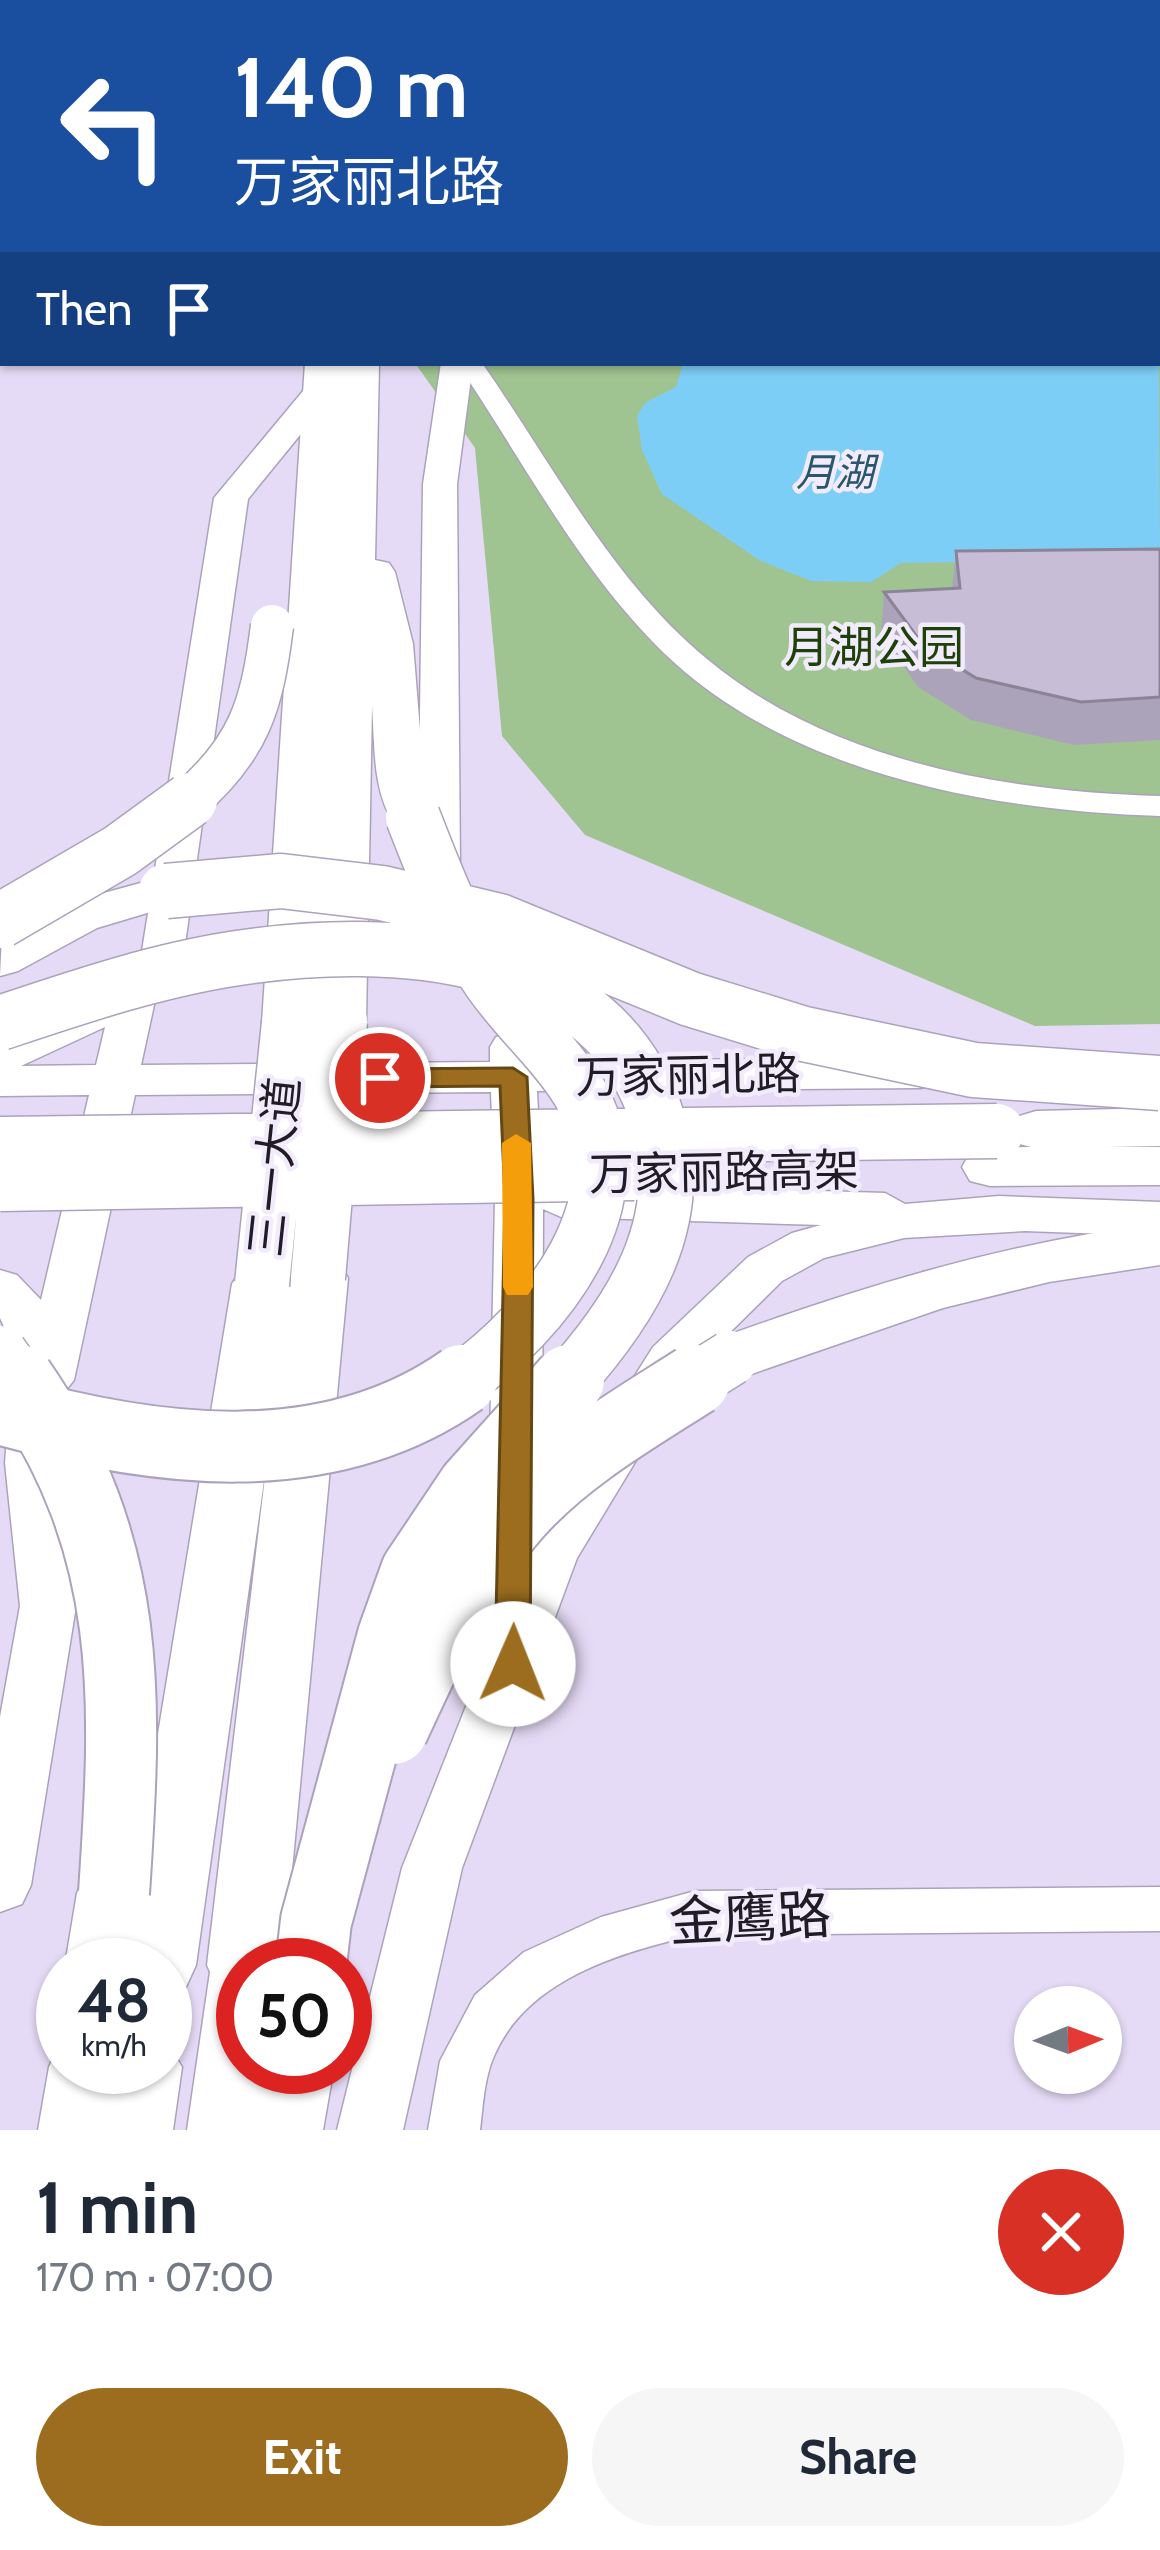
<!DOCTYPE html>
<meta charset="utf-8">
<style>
:root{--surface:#fff;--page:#f6f6f7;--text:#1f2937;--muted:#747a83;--accent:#9c6d1e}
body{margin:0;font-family:Cabin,"Noto Sans SC",sans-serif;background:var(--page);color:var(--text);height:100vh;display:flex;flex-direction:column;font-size:45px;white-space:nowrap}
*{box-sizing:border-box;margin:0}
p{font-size:39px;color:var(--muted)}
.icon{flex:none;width:66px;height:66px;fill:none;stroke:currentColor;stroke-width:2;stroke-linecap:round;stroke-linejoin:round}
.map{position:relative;height:2130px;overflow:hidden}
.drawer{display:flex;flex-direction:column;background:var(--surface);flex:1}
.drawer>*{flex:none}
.banner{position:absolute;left:0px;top:0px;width:1161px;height:366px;box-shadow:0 3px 9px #0004;background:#1a4fa0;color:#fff;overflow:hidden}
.needle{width:78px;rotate:89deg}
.controls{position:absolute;left:1014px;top:1986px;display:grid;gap:24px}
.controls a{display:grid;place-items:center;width:108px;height:108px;border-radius:50%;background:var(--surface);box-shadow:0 3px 9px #0004;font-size:60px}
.speed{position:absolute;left:36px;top:1938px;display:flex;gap:24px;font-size:60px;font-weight:700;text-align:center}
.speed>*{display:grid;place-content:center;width:156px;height:156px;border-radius:50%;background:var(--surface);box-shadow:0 3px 9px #0004;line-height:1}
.speed small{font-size:30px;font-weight:400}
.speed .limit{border:18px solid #d22;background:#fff;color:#111}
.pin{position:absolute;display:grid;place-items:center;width:102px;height:102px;color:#fff;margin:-51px;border:6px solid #fff;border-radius:50%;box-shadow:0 3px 12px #0007}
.me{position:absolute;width:132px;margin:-66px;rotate:1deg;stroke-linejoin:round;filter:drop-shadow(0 0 9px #0008)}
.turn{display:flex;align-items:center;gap:42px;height:252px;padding:0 36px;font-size:54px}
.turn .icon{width:156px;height:156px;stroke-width:2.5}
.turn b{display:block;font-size:84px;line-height:102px}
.then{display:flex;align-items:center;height:114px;padding:0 36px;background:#0003;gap:24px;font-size:45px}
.round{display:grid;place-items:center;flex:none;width:126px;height:126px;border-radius:63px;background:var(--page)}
.head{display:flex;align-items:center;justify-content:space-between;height:204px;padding:0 36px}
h1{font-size:72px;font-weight:700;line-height:90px}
.cta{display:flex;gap:24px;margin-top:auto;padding:24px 36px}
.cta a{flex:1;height:138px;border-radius:72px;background:var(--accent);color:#fff;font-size:48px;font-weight:700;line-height:138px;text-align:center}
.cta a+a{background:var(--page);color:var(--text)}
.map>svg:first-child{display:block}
.green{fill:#a0c491}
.water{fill:#7dcef7}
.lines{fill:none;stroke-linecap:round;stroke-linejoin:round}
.minor-casing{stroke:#aca2bb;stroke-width:3}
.major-casing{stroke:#aca2bb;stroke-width:3}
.highway-casing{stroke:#aca2bb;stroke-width:3}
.minor{fill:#fff;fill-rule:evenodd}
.major{fill:#fff;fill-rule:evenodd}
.highway{fill:#fff;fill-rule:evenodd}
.highway-bridge-far2-casing{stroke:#aca2bb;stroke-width:45;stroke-linecap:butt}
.highway-bridge-far1-casing{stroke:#aca2bb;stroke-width:57;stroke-linecap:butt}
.highway-bridge-casing{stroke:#aca2bb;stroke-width:74;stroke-linecap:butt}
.highway-bridge-far2{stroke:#fff;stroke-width:42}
.highway-bridge-far1{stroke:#fff;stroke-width:54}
.highway-bridge{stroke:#fff;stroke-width:70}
.wall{fill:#aba3b9}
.building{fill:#c7bdd7;stroke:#8b8496;stroke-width:3}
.route{fill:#9c6d1e;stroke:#654714;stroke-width:3}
.slow{fill:#f59e0b}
.labels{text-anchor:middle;stroke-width:9;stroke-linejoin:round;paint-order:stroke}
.far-water-label{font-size:39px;font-style:italic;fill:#29566c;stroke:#f1ebfb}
.park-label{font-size:45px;fill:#1e4109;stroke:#f1ebfb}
.street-label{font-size:45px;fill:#201c25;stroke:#f1ebfb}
.near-street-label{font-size:54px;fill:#201c25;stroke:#f1ebfb}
</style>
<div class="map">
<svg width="1160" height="2130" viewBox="0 0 1160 2130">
<rect width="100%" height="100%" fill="#e6dbf6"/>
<path class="green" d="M417,0h743v1024l-125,2 -450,-191 -83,-99 -27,-288 -60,-85h743v-360z"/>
<path class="water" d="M553,0h607v225l-2,-222z
M1158,276l2,283 -259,4 -30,19 -60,-1 -52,-21 -97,-66 -20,-44 -5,-34 8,-13 31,-16 7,-24h475z"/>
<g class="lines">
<g class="minor-casing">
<path id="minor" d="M457,363h25c69,99 130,218 225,296 122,102 298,133 453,137v20c-160,-5 -349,-38 -475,-144 -96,-82 -158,-206 -228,-309z
M1160,1887v44l-465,4c-74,17 -168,44 -201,121 -10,23 -11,50 -14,74h-52l12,-69 35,-66 49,-43 77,-35 94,-26z"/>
</g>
<g class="major-casing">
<path id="major" d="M440,0h24l1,3h-24z
M0,193h3v16h-3z
M441,363h32l-16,121 3,384 -6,9 -15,3 -15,-3 -6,-9 5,-384z
M319,382l16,10 -87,107 -64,452 -28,45 -15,69 349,-3v-15l6,-10 16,-5 16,5 7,24 386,-3 16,4 7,11 -7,11 -16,4 -384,3 5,100 19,-8 324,10 20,11 94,-8 161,6v34l-135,-5 -121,7 -80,20 -42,23 -93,92 -112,185 -115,310 -59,262h-66l65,-262 131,-331 120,-190 95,-90 44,-24 29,-8 -260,-8 -18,-8 -1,234 -7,14 -19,6 -19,-6 -7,-14 5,-244 -4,-107 -356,3 -61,285 -12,15 -5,68 19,143 -45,279 -9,19 -22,8v-195l20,-111 -15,-143 9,-114 -14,-31v-48l17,5 24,25 48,-205 -89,1v-56l119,-54 23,-35 72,-453 94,-113zM105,1027l-9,38 -75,1z"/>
</g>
<g class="highway-casing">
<path id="highway" d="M366,0h28v3h-28z
M305,363h74l-4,197 14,3 6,9 18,72 11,136 13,37 -7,10 -17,4 -17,-4c-24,-35 -21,-80 -24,-121l-6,315 -7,12 -19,5 -19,-5 -6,-9 -7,11 -19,5 -19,-5 -8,-12z
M166,876l18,4 7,11 -7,11 -87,26 -79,43 -18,5 2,-40 80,-37z
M1160,1108v38l-53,1h53v38l-170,1 -20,-5 -8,-14 8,-14 20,-5 41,-1 -15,-4 -8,-13 8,-13 20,-6z
M1160,1223v42l-111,17 -106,26 -212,73 -22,-7 -8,-16 8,-16c147,-54 295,-99 451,-119z
M318,1257l21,6 9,15 -65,687h-40v102h91l-11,63h-136l23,-158 -3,-7 61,-513 -72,513 -11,24 -20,8v-32h-100l12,-72 11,-23 26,-10 22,8 96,-584 9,-15 21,-6 21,6 5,9 9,-15z
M165,2039l17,28 -9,63h-135l11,-63 12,-26 2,26h102z"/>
</g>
<use href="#minor" class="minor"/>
<use href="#major" class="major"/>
<use href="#highway" class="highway"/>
<g class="highway-bridge-far2-casing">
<path id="highway-bridge-far2" d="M186,803c63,-54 76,-97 86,-177"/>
</g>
<g class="highway-bridge-far1-casing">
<path id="highway-bridge-far1" d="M413,817c21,54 42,109 73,158 27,42 66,73 92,115 67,109 -33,232 -120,293
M166,891l115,-10 101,12 117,28 191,78 114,35 170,36 186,13
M0,921l120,-70 70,-51
M0,1023c78,-26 157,-53 238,-65 151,-23 369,-13 420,163 30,101 -26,189 -92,262
M0,1144l997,-13
M0,1184l634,-11
M318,1278l22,-257
M262,1284l27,-261
M0,1353l21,30
M691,1383l40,-25"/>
</g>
<g class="highway-bridge-casing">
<path id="highway-bridge" d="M19,1380c116,167 108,319 95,513
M0,1409c151,43 326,67 462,-29
M393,1729c35,-75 69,-154 124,-216 49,-55 117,-94 178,-133
M311,1965l5,-44 77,-285 23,-64 57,-85 96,-107"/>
</g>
<use href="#highway-bridge-far2" class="highway-bridge-far2"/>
<use href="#highway-bridge-far1" class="highway-bridge-far1"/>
<use href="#highway-bridge" class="highway-bridge"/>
</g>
<path class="wall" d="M1160,549v191l-86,5 -103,-25 -53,-33 -37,-53 3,-42 68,-3 4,-38z"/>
<path class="building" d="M1160,549v148l-79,5 -105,-24 -53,-33 -39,-53 76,-4 -4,-37z"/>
<path class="route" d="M513,1068l14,9 6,122 -3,465 -5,10 -12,5 -12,-5 -6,-10 10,-465 -5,-113 -120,1 -14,-9 14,-9z"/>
<path class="slow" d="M516,1134l15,9 2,144 -5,8h-21l-4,-8 -1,-144z"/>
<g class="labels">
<g class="far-water-label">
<text x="835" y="486">月湖</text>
</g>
<g class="park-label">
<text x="874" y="663">月湖公园</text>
</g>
<g class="street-label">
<text transform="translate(688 1075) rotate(-1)" y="16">万家丽北路</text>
<text transform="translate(274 1167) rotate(-84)" y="16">三一大道</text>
<text transform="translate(724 1172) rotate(-1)" y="16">万家丽路高架</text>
</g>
<g class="near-street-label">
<text transform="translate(750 1918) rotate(-3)" y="19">金鹰路</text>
</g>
</g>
</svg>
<div class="controls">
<a><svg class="needle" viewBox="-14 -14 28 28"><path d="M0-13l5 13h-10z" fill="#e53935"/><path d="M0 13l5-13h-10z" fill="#747a83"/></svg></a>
</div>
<div class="speed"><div>48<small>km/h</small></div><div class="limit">50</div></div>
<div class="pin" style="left:380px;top:1078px;background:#d93025"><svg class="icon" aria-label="arrive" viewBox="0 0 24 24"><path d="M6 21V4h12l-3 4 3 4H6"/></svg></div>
<svg class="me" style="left:513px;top:1664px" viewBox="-20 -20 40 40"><circle r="19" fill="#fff"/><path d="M0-13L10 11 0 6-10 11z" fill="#9c6d1e"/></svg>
<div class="banner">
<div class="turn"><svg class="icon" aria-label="left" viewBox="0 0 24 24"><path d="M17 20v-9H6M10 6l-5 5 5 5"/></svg><div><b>140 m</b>万家丽北路</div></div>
<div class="then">Then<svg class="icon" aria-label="arrive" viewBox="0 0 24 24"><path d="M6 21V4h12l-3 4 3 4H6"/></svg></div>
</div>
</div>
<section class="drawer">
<div class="head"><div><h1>1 min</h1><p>170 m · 07:00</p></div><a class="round" style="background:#d93025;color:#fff"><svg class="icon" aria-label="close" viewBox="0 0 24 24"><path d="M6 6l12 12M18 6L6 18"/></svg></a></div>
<div class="cta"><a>Exit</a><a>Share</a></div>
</section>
